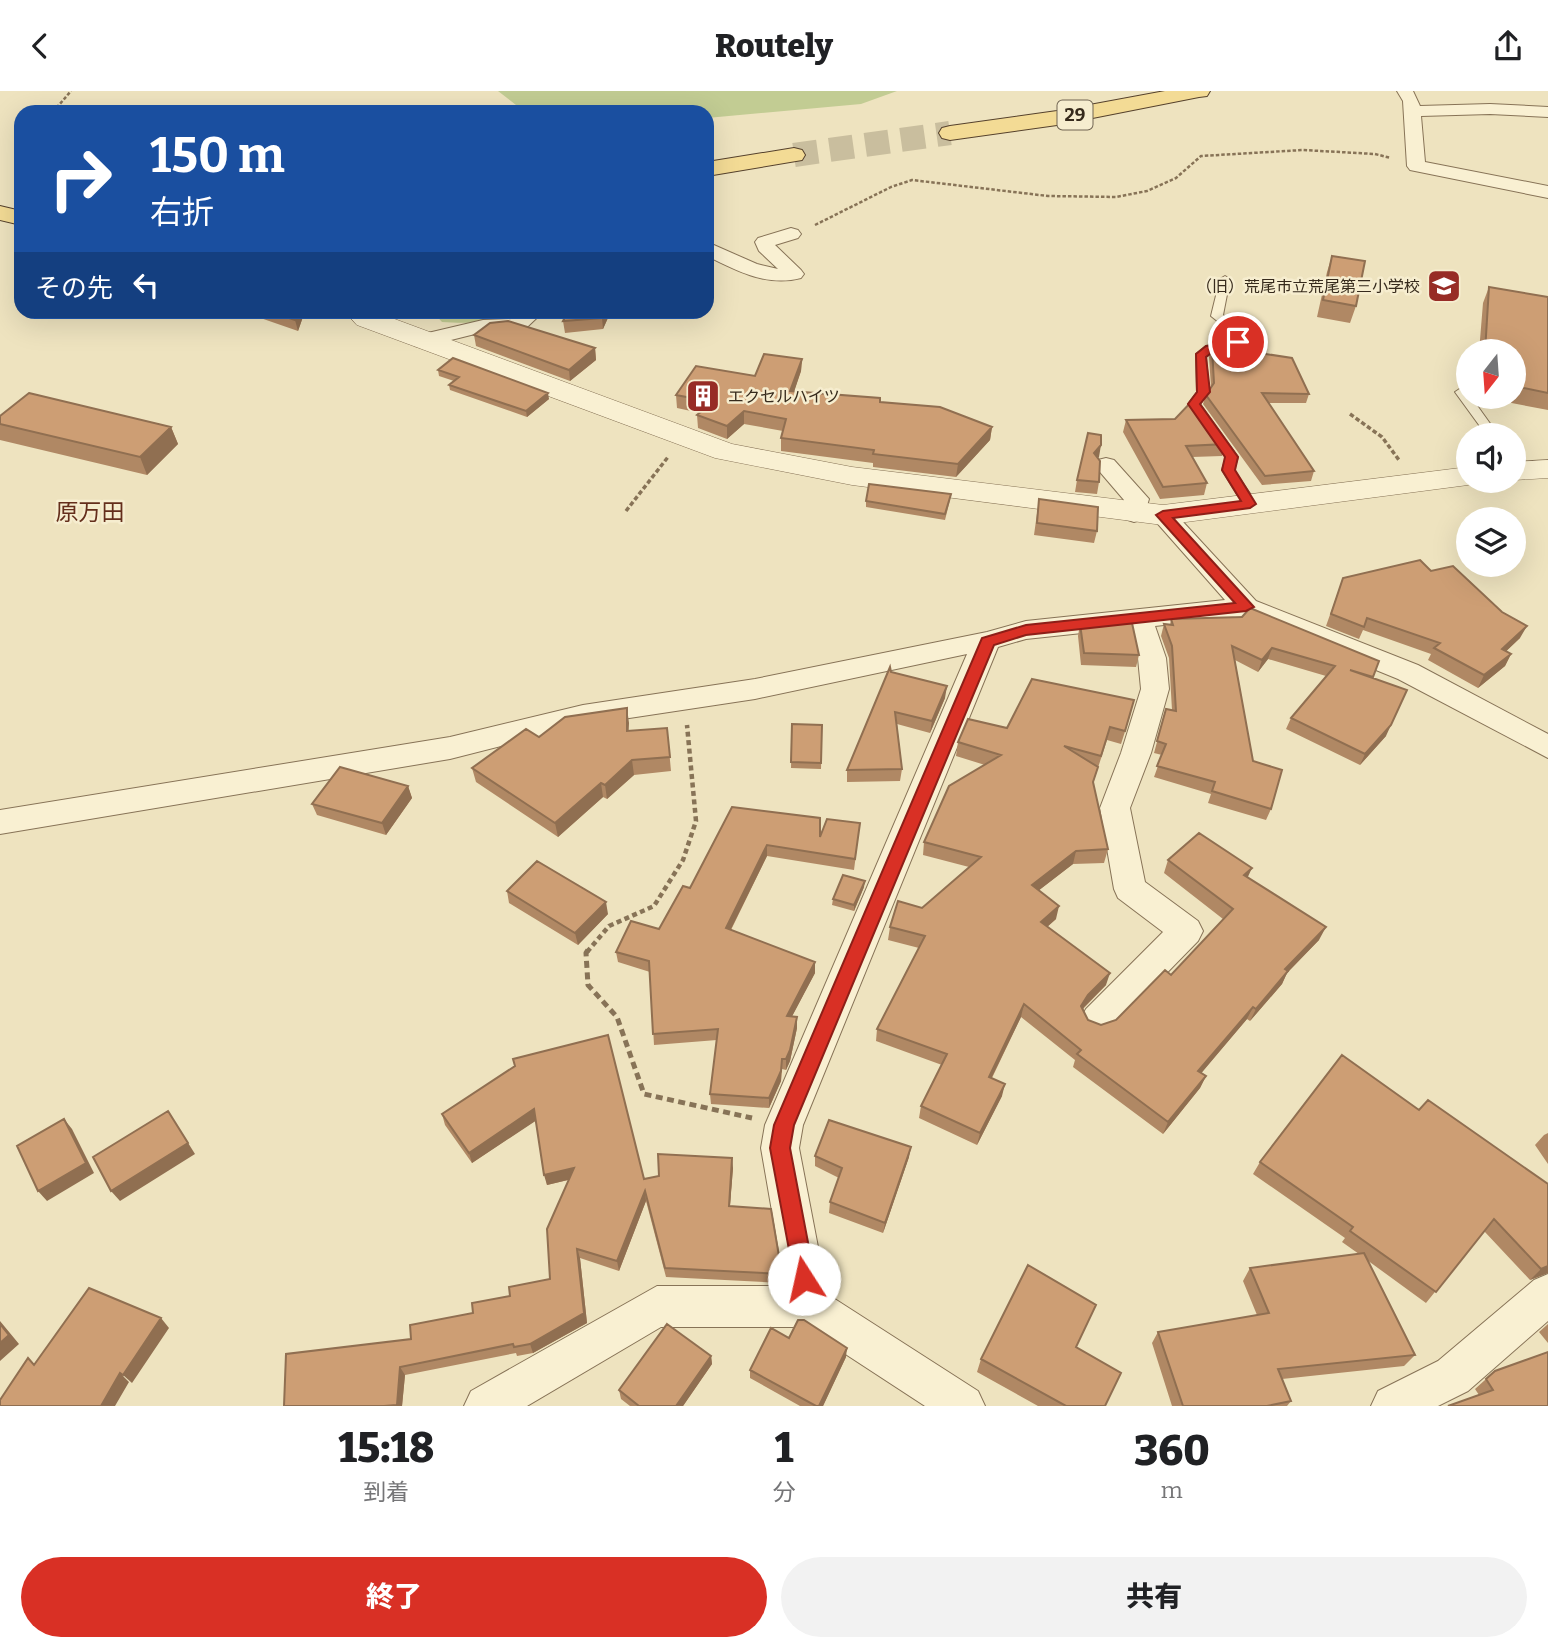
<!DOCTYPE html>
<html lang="ja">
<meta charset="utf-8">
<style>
:root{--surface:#fff;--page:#f2f2f2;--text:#202124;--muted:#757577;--accent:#d93025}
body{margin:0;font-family:Bitter,"Noto Sans JP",serif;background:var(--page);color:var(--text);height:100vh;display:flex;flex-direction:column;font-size:26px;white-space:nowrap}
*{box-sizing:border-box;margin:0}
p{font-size:23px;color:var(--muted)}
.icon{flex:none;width:38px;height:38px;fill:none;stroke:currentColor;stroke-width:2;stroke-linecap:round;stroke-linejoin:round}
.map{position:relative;height:1315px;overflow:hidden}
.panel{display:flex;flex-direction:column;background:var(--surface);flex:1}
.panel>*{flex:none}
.hud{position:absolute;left:14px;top:14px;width:700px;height:214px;border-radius:21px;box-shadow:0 7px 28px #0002;background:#1a4fa0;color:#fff;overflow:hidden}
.needle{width:46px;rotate:197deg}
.buttons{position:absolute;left:1456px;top:248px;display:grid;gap:14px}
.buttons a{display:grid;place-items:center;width:70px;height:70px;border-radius:50%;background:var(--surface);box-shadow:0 7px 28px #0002;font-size:35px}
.pin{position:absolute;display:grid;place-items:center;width:60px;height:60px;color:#fff;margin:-30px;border:4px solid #fff;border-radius:50%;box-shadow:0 2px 7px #0007}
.me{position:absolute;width:77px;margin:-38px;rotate:350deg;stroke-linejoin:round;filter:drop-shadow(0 0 5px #0008)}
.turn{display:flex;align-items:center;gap:24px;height:147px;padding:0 21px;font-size:32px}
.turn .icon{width:91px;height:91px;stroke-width:2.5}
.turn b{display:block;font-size:49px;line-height:60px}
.then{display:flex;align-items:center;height:66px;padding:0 21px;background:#0003;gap:14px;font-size:26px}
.eta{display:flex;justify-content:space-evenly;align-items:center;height:119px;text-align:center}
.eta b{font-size:42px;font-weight:800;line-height:49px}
.cta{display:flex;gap:14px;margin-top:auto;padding:14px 21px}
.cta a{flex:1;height:80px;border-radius:42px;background:var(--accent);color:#fff;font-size:28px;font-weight:800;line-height:80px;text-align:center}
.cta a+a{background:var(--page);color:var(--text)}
header{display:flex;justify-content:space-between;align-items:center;height:91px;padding:0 21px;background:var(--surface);font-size:32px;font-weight:800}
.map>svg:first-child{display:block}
.green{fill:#c2cc93}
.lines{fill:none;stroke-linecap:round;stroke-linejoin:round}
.primary-tunnel{stroke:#c9be9e;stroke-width:24;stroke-dasharray:24 12;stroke-linecap:butt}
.service-casing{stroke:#877357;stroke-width:2}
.minor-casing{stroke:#877357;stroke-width:2}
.tertiary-casing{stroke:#877357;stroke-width:1}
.primary-casing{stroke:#55412c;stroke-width:2}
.path-far3{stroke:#877357;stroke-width:2.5;stroke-dasharray:3.5 2;stroke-linecap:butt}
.path-far2{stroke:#877357;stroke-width:3.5;stroke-dasharray:4.5 2.5;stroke-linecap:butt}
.path-far1{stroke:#877357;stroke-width:4.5;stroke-dasharray:5 3.5;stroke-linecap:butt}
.path{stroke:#877357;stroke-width:5;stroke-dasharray:7 4.5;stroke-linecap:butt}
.service{fill:#f9f0d2;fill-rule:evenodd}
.minor{fill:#f9f0d2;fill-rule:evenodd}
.tertiary{fill:#f9f0d2;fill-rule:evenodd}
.primary{fill:#f3db95;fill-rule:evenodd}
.wall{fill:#b08864}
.shaded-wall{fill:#906f51}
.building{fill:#cd9e74;stroke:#906f51;stroke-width:2}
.route{fill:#d93025;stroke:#8d1f18;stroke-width:2}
.labels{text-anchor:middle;stroke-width:5;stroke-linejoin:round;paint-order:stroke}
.far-poi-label{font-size:16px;fill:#362a1c;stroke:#f6edcf;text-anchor:end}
.shield{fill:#f6edcf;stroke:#706452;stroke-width:2}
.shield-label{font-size:18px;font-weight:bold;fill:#362a1c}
.quarter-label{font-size:23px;fill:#642e1b;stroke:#f6edcf}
</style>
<header><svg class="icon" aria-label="back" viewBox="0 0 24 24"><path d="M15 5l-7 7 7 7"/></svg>Routely<svg class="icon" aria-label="share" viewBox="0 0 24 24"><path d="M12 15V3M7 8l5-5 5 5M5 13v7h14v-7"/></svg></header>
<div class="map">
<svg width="1548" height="1315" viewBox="0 0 1548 1315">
<rect width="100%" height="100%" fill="#eee3bf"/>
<path class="green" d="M498,0h399l-36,13 -154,14v-6h-182z
M433,221h92c-23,11 -57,12 -83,10z"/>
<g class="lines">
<path class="primary-tunnel" d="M794,64l156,-22"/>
<g class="service-casing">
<path id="service" d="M1225,185l5,3 -7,36 17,14 4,13 -6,7 -25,2 -7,6 3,35 -9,12 38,53 -4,13 23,34 -7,4 -5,-1 -23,-37 4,-13 -38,-53 9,-12 -1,-38 10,-8 26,-4 -1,-10 -20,-16 9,-37z
M1461,297l4,1 3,8h3l28,39h-12l-32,-44z"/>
</g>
<g class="minor-casing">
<path id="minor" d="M1397,0h16l7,15 70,-2 58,3v10l-58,-3 -69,2 4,46 123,24v12l-138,-28 -3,-4 -4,-65z
M791,137l7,2 3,4 -3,4 -23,7 26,25 3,4 -3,4c-34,9 -64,-7 -94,-22v-14l50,22 21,5 -19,-18 -4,-9 3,-4z
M521,220h23l-19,18 -42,3 -60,15 -8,-1 -3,-5 3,-5 68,-16 29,-1z
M1106,367l8,2 35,39 -6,20 -9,3 -9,-3 -4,-5 3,-14 -30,-35 4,-5z
M1163,416l9,3 84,91 162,64 130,69v24l-150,-79 -154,-63 -89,10 11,32 3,31 -18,64 -21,55 15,74 53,39 5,10 -5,10 -88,90 -12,4 -12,-4 -6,-11 6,-11 77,-77 -45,-34 -4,-9 -14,-81 21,-55 20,-64 -3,-31 -9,-30 -103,11 -28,8 -195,478 -4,23 28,146 151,97 7,15h-60l-121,-79h-143l-134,79h-63l7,-15 186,-105h128l-24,-138 4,-23 202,-471 -212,45 -172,26 -133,34 -450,75v-24l450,-73 133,-32 172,-26 232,-47 39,-11 199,-21 -75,-85 4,-5z
M1548,1183v47l-80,70 -30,15h-67l7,-15 60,-30 96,-81z"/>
</g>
<g class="tertiary-casing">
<path id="tertiary" d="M344,220h29l359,133 120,23 311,38 305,-38v14h11l-11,4 -305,40 -311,-40 -137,-27 -358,-133z
M1548,369v18l-34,2v-18z"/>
</g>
<g class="primary-casing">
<path id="primary" d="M1165,0h45l-3,5 -8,1 -142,28 -107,15 -8,-2 -3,-5 3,-5 8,-2 107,-15z
M794,57l8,2 3,5 -3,5 -95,16v-14z
M0,115l21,5v14l-21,-5z"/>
</g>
<path class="path-far3" d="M53,21l18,-21
M815,134l76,-38 21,-7 136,16 68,1 31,-6 29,-13 25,-22 102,-6 72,4 16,4"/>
<path class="path-far2" d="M1350,323l32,23 17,23
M626,420l42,-54"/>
<path class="path-far1" d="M587,861l22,-26 45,-20 29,-46 13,-39 -9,-96"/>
<path class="path" d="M588,859l-2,3 2,32 29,32 27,77 108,24"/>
<use href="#service" class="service"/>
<use href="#minor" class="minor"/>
<use href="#tertiary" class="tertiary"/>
<use href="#primary" class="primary"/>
</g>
<path class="wall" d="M1332,165l24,50 -6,17 -33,-6 10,-45z
M1489,196l59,10v113l-68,-13h34v-45h-35l4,-49z
M240,220h65l-7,20z
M611,220l-8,18 -38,4 -2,-12z
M474,244l121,13 1,12 -26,21 -94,-35z
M1212,257l97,46 -3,9h-38l46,68 -3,10 -49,4 -59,-81 3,-9 5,-8 -2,-30z
M802,268l-1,12 -7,20 86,11 112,25 -2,13 -34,37 -83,-10v-4l-92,-12v-13l2,-7 -39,-7 -17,15 -29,-11 -1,-13 3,-2 -23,-5 -1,-13 79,-19z
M438,279l111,29 -22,18 -77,-27 -1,-5 5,-4 -15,-5z
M1126,329l100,24 -4,12 -30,1 15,26 -3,12 -44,4 -37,-67z
M0,333l171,3 7,17 -31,31 -147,-35z
M1099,366l-1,1 1,24 -2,12 -22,-2 2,-12z
M1039,408l58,32 -3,12 -60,-8z
M950,409l-5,20 -79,-13v-6z
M1431,480l89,67 -14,13 5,3 -6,12 -27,22 -50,-28 3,-6 -68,-24 -4,9 -33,-13 17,-48z
M1242,526l130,61 14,58 -26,29 -74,-36 5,-11 35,-42 -58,-17 -10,13 -23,-12 18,101 18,48 -5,11 -58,-17 3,-9 -57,-17 8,-22 -8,-2 12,-44 6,1 -3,-52 -8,-22 3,-12 6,1 1,-6z
M1080,533l59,31 -3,12 -55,-2 -3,-29z
M891,581l54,26 -15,35 -33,-9 5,45 -2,12 -53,1v-12z
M627,617l1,23 39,-3 4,43 -37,4 -27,24 -4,-2 -45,40 -82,-55 -4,-14z
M1131,622l-10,31 -14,-4 -14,43 15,66 -4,14 -31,1 -34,26 17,29 -9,8 59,58 -23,24 5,11 13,5 15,-5 55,-45 52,-56 -59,-46 4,-13 80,18 71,62 -32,33 -5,11 -32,37 -3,-2 -46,54 5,3 -6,12 -37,46 -90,-67 2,-7 -54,-43 -29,61 10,18 -25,49 -58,-27 2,-12 21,-41 -66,-24 1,-12 42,-81 -31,-8 2,-13 32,-19 47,-41 -46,-12 1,-13 61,-77 -29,-9 2,-14 49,-14z
M792,633l30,1 -1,44 -30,-1z
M408,695l4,12 -26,37 -69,-20 -5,-11z
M732,716l88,30 40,-14 -6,47 -87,-14 -36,74 84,43 -23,43 5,1v11l-7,33 -4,9 -4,-1 -1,12 -12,27 -58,-4 -1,-10 7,-54 -63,5 -4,-73 -32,-10 -2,-10 43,-23 31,-41z
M864,796l-10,24 -22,-6 1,-6z
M507,800l101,23 -30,31 -69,-42z
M1342,964l206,218 -18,7 -46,-49 -58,72 -59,-43 48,95 -11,11 -122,13 9,22 -4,5h-115l-20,-63 6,-11 99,-17 -14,-34 7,-13 109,-14 -17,-12 3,-4 -92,-64 7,-12z
M515,975l129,113 89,-11 -3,38 52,68v9l-116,-6 -20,-76 -27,70 -39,-13 7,65 -54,30 -16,3 -1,-3 -111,22 -3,31h-118l127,-67 62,-26 37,-17 40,-17 18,-99 -21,5 -11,-65 -64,43 -27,-38 -3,-11z
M1548,1042v31l-13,-19 9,-10z
M815,1065l94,1 -26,76 -54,-20 1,-11 9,-24 -24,-12z
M1548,1233v19l-9,-11z
M789,1247l57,19 -23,49h-23l-50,-28v-8z
M1076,1256l29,59h-67l-61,-34 4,-13z
M711,1265l1,8 -29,42h-53l-9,-7 -2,-9z
M1495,1280l53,35 -69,-11 -4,-6z"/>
<path class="shaded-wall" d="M299,220h6l-7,20 -3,-11z
M605,220h6l-8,18 -1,-11z
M595,257l1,12 -26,21 -1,-11z
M802,268l-1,12 -11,33v-13z
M548,302l1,6 -22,18 -1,-6z
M744,320v13l-17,15v-13z
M171,336l7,17 -31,31 -7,-18z
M992,336l-2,13 -34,37 2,-13z
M1101,354l-2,12 -8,8 3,-12z
M1527,535l-7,12 -24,23 6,-12z
M1272,557l-4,11 -10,13 4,-12z
M1511,563l-6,12 -27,22 6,-13z
M947,595l-2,12 -15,35 2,-12z
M627,617l2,15 -1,22 -1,-14z
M1391,634l-5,11 -26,29 5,-11z
M632,669l2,15 -27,24 -2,-14z
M601,692l2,14 -45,40 -3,-14z
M408,695l4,12 -26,37 -4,-12z
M767,754v11l-41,83v-11z
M1076,760l-3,13 -44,34 3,-13z
M1252,777l-6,13 -2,-6z
M865,790l-1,6 -10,24v-6z
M606,811l2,12 -30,31 -3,-12z
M1059,815l-3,13 -18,16 3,-13z
M1326,836l-7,13 -32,33 -5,11 -32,37 6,-12 29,-40z
M815,871v11l-28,53v-10z
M1110,882l-4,12 -22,22 -6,12 3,-13 7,-11z
M1024,913l-3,13 -35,72 3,-12z
M1253,916l-6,12 -54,64 5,-12z
M797,926v11l-7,33 -4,9v-11z
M782,968l-1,22 -12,27v-10z
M1206,985l-6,12 -37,46 5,-12z
M1005,993l-3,12 -25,49 3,-12z
M534,1018l3,11 -65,43 -3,-10z
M64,1028l8,10 22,44 -47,28 -9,-10z
M175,1031l20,32 -75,47 -9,-10z
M911,1056l-2,10 -26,76 2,-10z
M732,1067l1,10 -4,48v-10z
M574,1077l2,10 -29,7 -3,-10z
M645,1100l1,10 -27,70 -2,-10z
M577,1158l3,9 7,65 -54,30 -3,-9z
M1548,1175v7l-18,7 11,-11z
M161,1227l8,10 -37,55 -9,-8z
M0,1230l19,23 -19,17z
M847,1257l-1,9 -23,49h-4z
M711,1265l1,8 -29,42h-7z
M400,1276l5,8 -3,31h-4l-1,-1z
M120,1282l9,9 -14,24h-14z"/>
<path class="building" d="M1332,165l33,5 -9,45 -33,-6z
M1489,196l59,10v96l-34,-7v-34h-29z
M268,220h31l-4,9z
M568,220h37l-3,7 -39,3z
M508,230l87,27 -26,22 -95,-35 16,-12z
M1214,255l78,12 17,36 -47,-1 52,78 -49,5 -59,-81 8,-12 -2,-35z
M764,263l38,5 -12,32 90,7v4l60,5 52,20 -34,37 -85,-10 1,-4 -93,-12 5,-19 -42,-8 -17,15 -30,-11 16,-13 -37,-7 20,-29 59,10z
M453,267l95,35 -22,18 -77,-26 10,-8 -21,-7z
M29,302l142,34 -31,30 -140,-33v-8z
M1193,309l33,44 -40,2 21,37 -44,4 -37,-67 49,-1z
M1088,342l13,2v10l-7,8 6,8 -1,21 -22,-2z
M869,393l82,10 -6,20 -79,-13z
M1039,408l59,8 -1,24 -60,-8z
M1420,469l11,11 22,-5 49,46 25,14 -25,23 9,5 -27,21 -50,-27 6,-5 -73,-25 -3,9 -33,-13 12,-36z
M1250,517l129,53 -6,16 -23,-7 57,20 -16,35 -26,29 -74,-36 44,-52 -63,-18 -10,12 -30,-14 21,115 29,9 -11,39 -59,-18 3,-9 -58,-16 9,-22 -9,-3 9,-32 10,2 -4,-65 -8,-22 9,1 -2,-6 71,-2z
M1132,532l7,32 -55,-2 -4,-29z
M890,576l1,5 56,14 -15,35 -37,-9 7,57 -55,1z
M1032,588l102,21 -9,31 -15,-4 -9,29 -37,-10 34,21 -5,15 15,67 -32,2 -44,34 27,21 -18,16 69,51 -22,22 -7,11 7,14 13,5 15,-5 49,-50 6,5 62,-66 -65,-49 31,-27 53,35 -8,7 82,52 -41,42 3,2 -32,38 -3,-2 -55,64 8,5 -38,46 -91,-68 4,-4 -57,-46 -35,73 16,7 -25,49 -59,-27 26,-52 -70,-25 48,-93 -35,-9 8,-26 24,7 59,-51 -57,-15 25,-56 52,-31 -43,-13 10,-23 39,9z
M627,617v23l40,-3 3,29 -38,3 -27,25 -4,-2 -46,40 -83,-55 54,-39 13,8 26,-20z
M792,633l30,1 -1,38 -30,-1z
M340,676l68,19 -26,37 -70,-19z
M732,716l88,11v19l7,-18 33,4 -5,36 -88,-14 -41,83 89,34 -28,54 10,1 -7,33 -4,9h-4l-1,12 -12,27 -59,-4 8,-65 -65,5 -4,-73 -33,-9 15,-31 28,8 24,-43 7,2z
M537,770l69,41 -31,31 -68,-42z
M843,784l22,6 -11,24 -21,-6z
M608,944l36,144 15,-3 -1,-22 74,4 -3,48 42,3 11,65 -117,-6 -20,-77 -28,70 -40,-12 7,64 -54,31 -16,3 -1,-3 -113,23 -3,38 -13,1h-100l2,-52 125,-15 -1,-14 63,-12 -1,-10 38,-7 -1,-9 41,-8 -3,-50 27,-61 -30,7 -10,-66 -65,44 -27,-39 73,-48 -2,-7z
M1342,964l77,55 9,-10 120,84v82l-7,3 -47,-50 -58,73 -86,-61 3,-4 -93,-65z
M168,1020l20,32 -77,48 -18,-34z
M64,1028l22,44 -48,28 -21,-45z
M829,1029l82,27 -26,76 -55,-21 12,-34 -27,-12z
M1364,1162l51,102 -137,14 13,32 -24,5h-84l-25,-74 111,-19 -19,-45z
M1028,1174l68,40 -20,42 45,26 -16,33h-39l-85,-47z
M89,1197l72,30 -38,57 -3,-2 -19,33h-101v-6l28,-42 6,7z
M798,1229h6l43,28 -28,58h-3l-66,-36 21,-42 18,10z
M0,1233l9,11 -9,8z
M667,1233l44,32 -35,50h-37l-20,-16z
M1548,1261v54h-100l45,-16 -7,-11 9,-8z"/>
<path class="route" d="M1234,248l10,3 -5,7 -26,3 -7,5 4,35 -10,12 38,53 -3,13 21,34 -6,4 -77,10 81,89 -8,4 -220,24 -32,10 -200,480 -4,23 25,131 -3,8 -8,3 -8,-3 -26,-139 4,-23 208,-487 44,-13 209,-22 -79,-88 7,-4 78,-10 -19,-31 3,-13 -37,-53 9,-12 -1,-38 10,-8 25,-3z"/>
<defs>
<g id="school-square" transform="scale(1.75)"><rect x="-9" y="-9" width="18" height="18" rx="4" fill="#972c26" stroke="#f6edcf"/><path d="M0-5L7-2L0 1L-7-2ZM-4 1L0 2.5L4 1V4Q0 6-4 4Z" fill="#fff"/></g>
<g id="building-square" transform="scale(1.75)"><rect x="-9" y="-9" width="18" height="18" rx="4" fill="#972c26" stroke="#f6edcf"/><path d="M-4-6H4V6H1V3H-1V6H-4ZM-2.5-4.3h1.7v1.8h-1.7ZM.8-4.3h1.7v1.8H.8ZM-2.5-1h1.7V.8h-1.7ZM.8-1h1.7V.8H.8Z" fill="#fff"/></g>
</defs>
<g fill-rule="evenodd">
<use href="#school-square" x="1444" y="195"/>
<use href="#building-square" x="703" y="305"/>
</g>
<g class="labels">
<g class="far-poi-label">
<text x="1420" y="201">（旧）荒尾市立荒尾第三小学校</text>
<text x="728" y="311" text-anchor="start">エクセルハイツ</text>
</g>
<rect class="shield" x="1057.5" y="9.5" width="35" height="29" rx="5"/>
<g class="shield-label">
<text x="1075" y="30">29</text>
</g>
<g class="quarter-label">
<text x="90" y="429">原万田</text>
</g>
</g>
</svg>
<div class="buttons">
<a><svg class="needle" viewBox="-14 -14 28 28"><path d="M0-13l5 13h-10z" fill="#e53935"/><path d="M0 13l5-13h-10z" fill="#757577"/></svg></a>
<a><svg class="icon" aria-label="sound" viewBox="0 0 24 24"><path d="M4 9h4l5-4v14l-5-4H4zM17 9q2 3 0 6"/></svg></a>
<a><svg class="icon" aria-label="layers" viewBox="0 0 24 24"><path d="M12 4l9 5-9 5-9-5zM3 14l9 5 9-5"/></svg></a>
</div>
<div class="pin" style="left:1238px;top:251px;background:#d93025"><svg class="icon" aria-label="arrive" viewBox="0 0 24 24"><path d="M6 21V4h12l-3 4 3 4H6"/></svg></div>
<svg class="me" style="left:804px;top:1188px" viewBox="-20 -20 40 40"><circle r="19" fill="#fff"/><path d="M0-13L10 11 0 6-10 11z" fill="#d93025"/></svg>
<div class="hud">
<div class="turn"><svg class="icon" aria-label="right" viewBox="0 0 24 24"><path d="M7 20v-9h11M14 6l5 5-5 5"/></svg><div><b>150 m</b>右折</div></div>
<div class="then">その先<svg class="icon" aria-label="left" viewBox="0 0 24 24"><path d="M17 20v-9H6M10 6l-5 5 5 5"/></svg></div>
</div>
</div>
<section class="panel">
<div class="eta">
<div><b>15:18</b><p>到着</p></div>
<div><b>1</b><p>分</p></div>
<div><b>360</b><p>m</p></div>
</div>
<div class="cta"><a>終了</a><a>共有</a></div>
</section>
